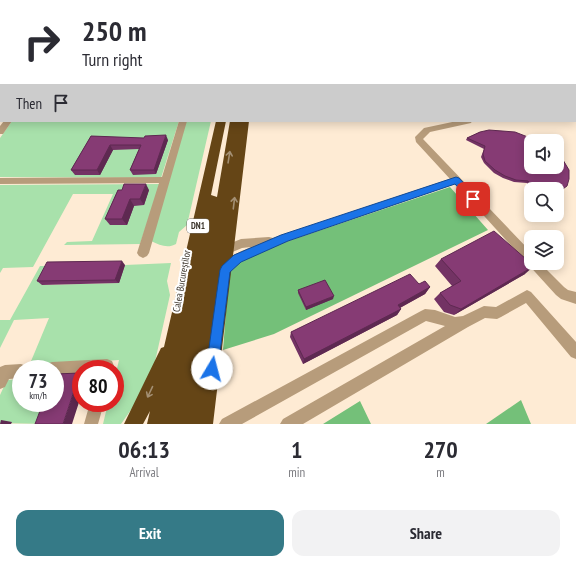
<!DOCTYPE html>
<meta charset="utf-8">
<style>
:root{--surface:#fff;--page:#f2f2f3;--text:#2b2b33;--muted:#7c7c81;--accent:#357a87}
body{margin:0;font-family:"PT Sans Narrow",sans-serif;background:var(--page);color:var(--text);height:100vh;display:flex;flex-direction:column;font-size:15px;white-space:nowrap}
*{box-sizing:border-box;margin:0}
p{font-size:13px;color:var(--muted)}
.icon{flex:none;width:22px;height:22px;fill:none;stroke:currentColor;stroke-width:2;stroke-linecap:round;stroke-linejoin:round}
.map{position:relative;height:424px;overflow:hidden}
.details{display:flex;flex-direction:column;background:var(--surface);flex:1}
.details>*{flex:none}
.banner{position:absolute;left:0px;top:0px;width:576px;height:122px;box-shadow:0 2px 10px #0003;background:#fff;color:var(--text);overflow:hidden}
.buttons{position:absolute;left:524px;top:134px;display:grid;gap:8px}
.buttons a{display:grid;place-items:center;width:40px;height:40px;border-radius:8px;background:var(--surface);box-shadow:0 2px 10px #0003;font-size:20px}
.speed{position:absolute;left:12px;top:360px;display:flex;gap:8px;font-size:20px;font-weight:700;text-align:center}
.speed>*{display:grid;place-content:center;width:52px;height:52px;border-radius:50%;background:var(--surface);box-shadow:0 2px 10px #0003;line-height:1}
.speed small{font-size:10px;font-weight:400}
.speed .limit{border:6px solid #d22;background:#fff;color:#111}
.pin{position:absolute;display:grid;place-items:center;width:34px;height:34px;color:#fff;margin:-17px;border-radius:8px;box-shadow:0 2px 6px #0006}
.me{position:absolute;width:44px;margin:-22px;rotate:8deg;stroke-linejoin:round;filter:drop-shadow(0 0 3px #0008)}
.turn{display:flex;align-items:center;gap:14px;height:84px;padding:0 16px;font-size:18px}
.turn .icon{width:52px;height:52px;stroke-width:2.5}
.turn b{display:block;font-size:28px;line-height:34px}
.then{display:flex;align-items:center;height:38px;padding:0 16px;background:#0003;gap:8px;font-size:15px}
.eta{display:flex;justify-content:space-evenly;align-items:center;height:68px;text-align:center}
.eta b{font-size:24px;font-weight:600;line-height:28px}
.cta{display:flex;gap:8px;margin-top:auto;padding:8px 16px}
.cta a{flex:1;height:46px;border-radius:12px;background:var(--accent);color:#fff;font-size:16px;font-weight:600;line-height:46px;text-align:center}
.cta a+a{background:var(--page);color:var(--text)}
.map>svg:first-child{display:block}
.green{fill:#a8e1ab}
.forest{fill:#74c079}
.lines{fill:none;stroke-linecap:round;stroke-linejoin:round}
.minor{fill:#b79c7b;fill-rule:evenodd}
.highway{fill:#654516;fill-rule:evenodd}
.wall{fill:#733364}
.shaded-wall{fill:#5e2951}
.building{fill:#863b74;stroke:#5e2951}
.oneway{stroke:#a38f73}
.route{fill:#1a73e8;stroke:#114b97}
.labels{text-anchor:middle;stroke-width:4;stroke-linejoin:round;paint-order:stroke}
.shield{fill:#fff;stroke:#747069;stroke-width:1}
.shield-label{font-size:9px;font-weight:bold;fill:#393229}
.street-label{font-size:10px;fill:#393229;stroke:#fff}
</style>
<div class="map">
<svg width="576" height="424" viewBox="0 0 576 424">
<rect width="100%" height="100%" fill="#feebd4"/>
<path class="green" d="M12,121h167l-18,57 -161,-1v-39z
M186,121h25l-24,104 -8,7 -3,12c-9,5 -16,1 -25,-3z
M160,184l-20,60 -76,1 3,-3 25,-1 21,-47h-40l-40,73 -30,1 -3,5v-88z
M171,263l-4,18 3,14 -16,71 -21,41 -12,17h-18l5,-21h7v-26l4,-17 -90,6 20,-48 -35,2 -14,28v-28h10l30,-54h12l-9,19 75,-2 7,-18z
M21,379v24h31l-7,21 -45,-1v-28l7,-15z"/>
<path class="forest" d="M450,187l38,43 -214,104 -51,16 6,-77 6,-9 35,-17z
M521,400l10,24h-45z
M360,401l11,23h-48z"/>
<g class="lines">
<path class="minor" d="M0,55h1v4h-1z
M0,65h1v4h-1z
M575,94h1v4h-1z
M0,110h1v4h-1z
M4,121h8l-9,13h-3v-8z
M179,121h8l-38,132 -2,3 -4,2 -4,-2 -2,-3 22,-70 -159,1v-6l162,-1z
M457,121h15l-1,2 -41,9 -7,7 108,113v11h9l24,24 4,3 8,2v12l-15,-5 -5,-4 -101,-111 -166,57 -47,20 -13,12 -4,1 -4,-1 -2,-4c6,-12 21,-17 32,-22l-9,1 -19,8 -4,-2 -1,-3 1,-3 22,-9 28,-2 4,1 177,-59 -34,-37 -1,-5 9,-9z
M527,290l4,2 45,50v17l-5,-2 -45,-54 -25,14 -4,2 -12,-1 -17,9 -165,97h-23l3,-5 162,-93 -19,-5 -184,103h-23l3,-5 199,-108 4,-2 10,1 20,7 8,-1 21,-10 12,1z
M107,359l5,2 2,5 -1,3h-32v5l-26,2v-7h-10l2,-5 5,-2z
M21,364l5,2 1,3h-6v9l-12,1 -4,8 -5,2v-22l5,-2z
M90,403h14l-6,21h-14z"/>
<path class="highway" d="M216,121h10l-15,74 6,2 13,-76h19l-36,303h-66l3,-13 -7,13h-19l37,-76 3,-1z"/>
</g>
<path class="wall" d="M576,97v18h-1v-17z
M480,132l84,56 -6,5 -1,-4h-26v1l-4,-7 -13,-1 -11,-4 -9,-5 -10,-10 -3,-6 3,-8 -18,-9 1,-2z
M91,136l77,4 -12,34 -23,1 -3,-5 9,-21 -26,1 -13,25h-25l-4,-5z
M118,190h31l-5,15 -10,1 -7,19h-17l-5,-6z
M441,259l84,15 -71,41 -10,-3 -10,-13 6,-6 12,-7 -17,-20z
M125,265l-6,18 -77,2 -5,-4z
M419,284l11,3 -5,7 -25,14 1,1 -4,6 -94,49 -13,-27 1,-5z
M298,290l35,9 -27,11 -8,-17z"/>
<path class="shaded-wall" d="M166,135l2,5 -12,34 -2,-4z
M110,145l3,5 -13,25 -3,-5z
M146,184l3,6 -5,15 -4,-6z
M130,199l4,7 -7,19 -5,-6z
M122,261l3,4 -6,18 -4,-3z
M534,266l-9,8 -71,41 7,-6z
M430,287l-5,7 -31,17 4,-6z
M334,296l-1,3 -27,11v-3z
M401,309l-4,6 -94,49 1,-5z
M80,373h1v23l-9,28h-9z
M1,420l11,2 -1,2h-11z"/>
<path class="building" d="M576,97v10l-1,-1v-8z
M489,130l26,2 23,9h-7v26h26v-14l6,7 6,10v9l-2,7 -7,5 -3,1v-3h-23l-6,-8 -12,-1 -11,-4 -10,-6 -10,-9 -2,-7 2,-8 -18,-8 13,-6z
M166,135l-12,35h-24l11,-25h-31l-13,25h-26l20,-34 53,2 1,-2z
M124,184h22l-6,15h-10l-8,20h-17l13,-29h4z
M494,231l40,35 -73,43 -11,-4 -10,-12 21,-12 -20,-22z
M122,261l-7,19 -78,1 10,-19z
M410,274l9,10 6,-3 5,6 -32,18 3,4 -97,50 -13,-27z
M325,280l9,16 -28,11 -8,-17z
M80,373l-17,51h-28l8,-21h12v-29z"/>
<defs><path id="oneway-shaft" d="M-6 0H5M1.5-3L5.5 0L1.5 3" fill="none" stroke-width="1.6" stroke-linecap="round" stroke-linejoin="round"/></defs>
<g class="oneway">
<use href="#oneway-shaft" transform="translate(229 157) rotate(-81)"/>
<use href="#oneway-shaft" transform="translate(234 203) rotate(-83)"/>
<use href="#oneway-shaft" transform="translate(150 392) rotate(115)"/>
</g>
<linearGradient id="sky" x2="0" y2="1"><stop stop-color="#8abcec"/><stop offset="0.45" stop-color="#fff6ec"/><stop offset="1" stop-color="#fff6ec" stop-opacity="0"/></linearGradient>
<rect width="576" height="109" fill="url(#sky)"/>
<path class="route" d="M456,177l3,1 17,18 2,3 -2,2h-6l-15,-17 -167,57 -47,21 -11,10 -12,97 -1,5 -5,1 -5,-1 -1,-5 14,-99 2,-4 12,-11 47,-20z"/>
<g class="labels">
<rect class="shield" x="187" y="219" width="22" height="14" rx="3"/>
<g class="shield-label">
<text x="198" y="229">DN1</text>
</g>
<g class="street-label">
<text transform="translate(181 281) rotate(-80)" y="4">Calea Bucureștilor</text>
</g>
</g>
</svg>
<div class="buttons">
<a><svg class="icon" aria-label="sound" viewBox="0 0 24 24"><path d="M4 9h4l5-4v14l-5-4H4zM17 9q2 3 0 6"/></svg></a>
<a><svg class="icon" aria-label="search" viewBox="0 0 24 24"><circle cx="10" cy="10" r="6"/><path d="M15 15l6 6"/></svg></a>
<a><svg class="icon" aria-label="layers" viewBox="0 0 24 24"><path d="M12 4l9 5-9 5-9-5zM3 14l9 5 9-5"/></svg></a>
</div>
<div class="speed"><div>73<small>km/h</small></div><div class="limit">80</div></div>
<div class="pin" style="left:473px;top:199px;background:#d93025"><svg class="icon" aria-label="arrive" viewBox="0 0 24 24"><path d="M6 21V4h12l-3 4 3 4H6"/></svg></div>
<svg class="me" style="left:212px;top:369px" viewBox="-20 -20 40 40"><circle r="19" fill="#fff"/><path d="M0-13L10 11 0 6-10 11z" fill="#1a73e8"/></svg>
<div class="banner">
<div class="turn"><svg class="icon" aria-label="right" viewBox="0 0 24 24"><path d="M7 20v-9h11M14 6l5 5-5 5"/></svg><div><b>250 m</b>Turn right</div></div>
<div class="then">Then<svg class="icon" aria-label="arrive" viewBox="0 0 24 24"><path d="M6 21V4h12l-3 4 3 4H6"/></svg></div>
</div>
</div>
<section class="details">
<div class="eta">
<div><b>06:13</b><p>Arrival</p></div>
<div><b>1</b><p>min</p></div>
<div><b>270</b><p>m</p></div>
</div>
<div class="cta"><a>Exit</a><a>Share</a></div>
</section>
